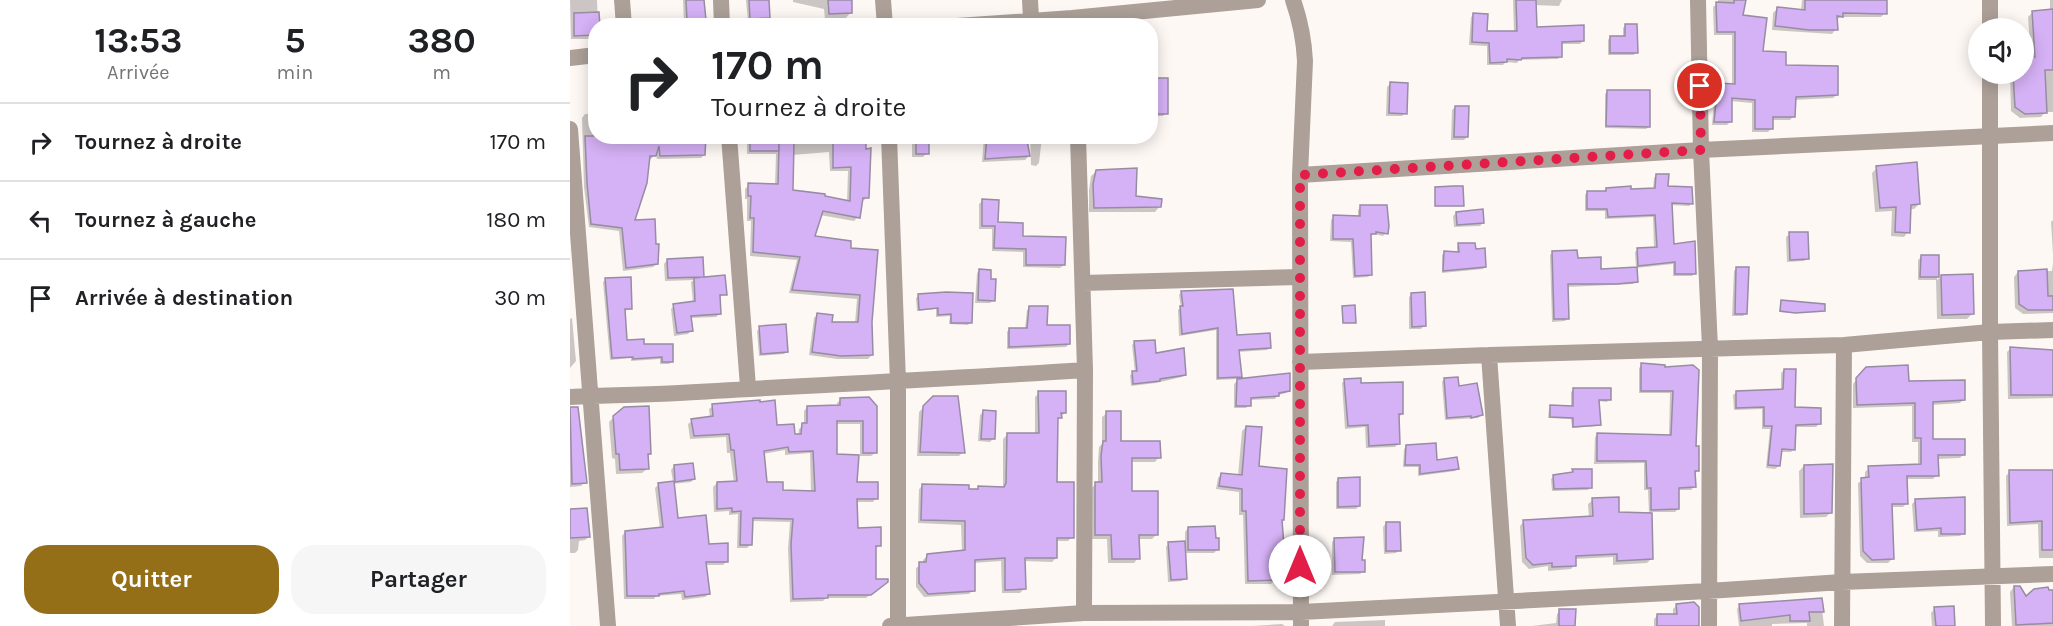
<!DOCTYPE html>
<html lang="fr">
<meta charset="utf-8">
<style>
:root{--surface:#fff;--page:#f6f6f6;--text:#202124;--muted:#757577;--line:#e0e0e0;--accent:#946f18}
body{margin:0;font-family:Karla,sans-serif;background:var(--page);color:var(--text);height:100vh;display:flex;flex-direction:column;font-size:22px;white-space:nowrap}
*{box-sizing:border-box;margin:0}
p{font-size:20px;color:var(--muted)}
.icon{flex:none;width:33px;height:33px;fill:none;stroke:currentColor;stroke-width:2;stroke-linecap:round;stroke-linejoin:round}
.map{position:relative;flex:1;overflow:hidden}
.sheet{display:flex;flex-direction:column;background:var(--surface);width:570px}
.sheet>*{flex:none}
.banner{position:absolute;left:18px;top:18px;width:570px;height:126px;border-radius:24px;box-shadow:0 3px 15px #0003;background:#fff;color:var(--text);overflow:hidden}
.controls{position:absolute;left:1398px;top:18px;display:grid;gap:12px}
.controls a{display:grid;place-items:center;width:66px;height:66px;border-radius:50%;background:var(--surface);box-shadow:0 3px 15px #0003;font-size:30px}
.pin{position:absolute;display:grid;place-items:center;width:51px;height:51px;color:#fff;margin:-26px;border:3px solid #fff;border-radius:50%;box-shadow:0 2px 6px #0007}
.me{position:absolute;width:66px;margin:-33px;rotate:0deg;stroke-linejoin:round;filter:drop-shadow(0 0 4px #0008)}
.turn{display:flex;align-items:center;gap:21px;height:126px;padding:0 24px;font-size:27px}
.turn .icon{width:78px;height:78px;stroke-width:2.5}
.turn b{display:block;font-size:42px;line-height:51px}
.eta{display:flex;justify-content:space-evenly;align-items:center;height:102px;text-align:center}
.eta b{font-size:36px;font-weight:700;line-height:42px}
.cta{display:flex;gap:12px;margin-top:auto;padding:12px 24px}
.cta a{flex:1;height:69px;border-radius:24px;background:var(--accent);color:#fff;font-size:24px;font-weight:700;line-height:69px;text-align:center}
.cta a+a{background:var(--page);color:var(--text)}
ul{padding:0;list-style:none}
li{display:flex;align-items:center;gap:18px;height:78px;padding:0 24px;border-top:2px solid var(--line)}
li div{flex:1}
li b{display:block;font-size:22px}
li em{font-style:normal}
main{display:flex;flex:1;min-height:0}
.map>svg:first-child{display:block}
.shadow{fill:#0003;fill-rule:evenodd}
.building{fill:#d5b1f5;stroke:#988ba4;stroke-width:1.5;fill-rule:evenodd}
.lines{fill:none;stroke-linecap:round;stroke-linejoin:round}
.minor{stroke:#aca098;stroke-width:16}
.route{stroke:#e11d48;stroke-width:10;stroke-dasharray:0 18}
</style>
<main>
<section class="sheet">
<div class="eta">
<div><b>13:53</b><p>Arrivée</p></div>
<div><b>5</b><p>min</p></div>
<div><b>380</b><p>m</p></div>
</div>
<ul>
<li><svg class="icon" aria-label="right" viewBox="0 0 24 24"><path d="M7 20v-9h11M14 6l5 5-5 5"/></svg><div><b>Tournez à droite</b></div><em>170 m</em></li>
<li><svg class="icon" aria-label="left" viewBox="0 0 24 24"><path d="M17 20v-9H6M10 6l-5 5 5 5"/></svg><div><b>Tournez à gauche</b></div><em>180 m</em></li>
<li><svg class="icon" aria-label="arrive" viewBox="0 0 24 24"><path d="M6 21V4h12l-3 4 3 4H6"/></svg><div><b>Arrivée à destination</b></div><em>30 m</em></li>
</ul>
<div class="cta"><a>Quitter</a><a>Partager</a></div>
</section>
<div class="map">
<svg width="1483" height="626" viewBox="0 0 1483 626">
<rect width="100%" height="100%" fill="#fef8f5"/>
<path class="shadow" d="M0,0h27l1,26h-2l-2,13h-23z
M113,0h20l1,19 -3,4 -17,1z
M176,0h22l1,18 -3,2 -18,2z
M223,0h57l1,12 -5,6 -21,1 -1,-10 -31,-7z
M943,0h49l-3,6 -25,-1 2,23 47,13 -3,3h-19v12l-3,3 -39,1 -2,3 -11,-1 -3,3h-16v-19l-18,-1 2,-28 3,-3 11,19 29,-1z
M1148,0h26l-2,17 20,36 75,42 -4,3 -39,2v16l-4,4h-18v8l-4,4h-16v-29l-22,-2v21l-3,3h-15l3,-37 3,-3 14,1v-51h-18l-1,-28 5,-4z
M1232,0h83v13l-4,4h-40l-5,3v9l-4,5 -60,-4 1,-17 4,-4 24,2z
M1480,0h3v112h-8l-4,5 -21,1 -9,-7 -1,-37h14v-15l7,-1 -3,-41 4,-4 18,-2z
M1055,26l11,26 -2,3h-26v-15l2,-3h13v-9z
M580,79l16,34 -3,3h-13z
M820,84l15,29 -3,3h-16l1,-29z
M1037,92l42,35 -3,2 -41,-1v-34z
M885,107l12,30 -3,3h-13l1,-30z
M15,114h11v22l36,6h49v-6h23v19l-3,3 -44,1 -1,-6 -5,6h-3l-16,62 24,43 -3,3 -30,4 -4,-40 -30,-4 -5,-40 -2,-69z
M295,136l2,62 -6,4 -3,15 -4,4 -34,-6 -7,23 36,12 22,72 1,33 -4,4h-31l-28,-4 5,-37 4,-4 12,9h25l2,-24 -68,-6 8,-33 -47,-4 1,-35h-4v-22h-2v-10l4,-4h26l1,-31h-29v-13l3,-4zM259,152l1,19h18l-1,31 -55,-11v-36z
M342,136h17l-2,17 -4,4h-11z
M414,136h16v3l29,17 -4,4 -43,2z
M460,136h31l-19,1 -3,26 -3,3 -5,-1z
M1307,168l42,36 -5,5h-4l-2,23 -4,5 -13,-1 1,-25 -17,1 -3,-39z
M527,171l37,27 26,8 -5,6h-66v-22l2,-14z
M1086,175l11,12 24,17 -2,2 -19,-1 2,41 23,27 -3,3h-19v-12l-37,4 -1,-16 3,-2 16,-2 -1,-31 -48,2v-8h-20v-16l2,-3h16l3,-3 47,1 1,-12z
M412,201l15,23 67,41 -4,3 -37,-1v-15l-31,-1v-22h-13v-25z
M791,207l25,26 -3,3 -9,-2 -5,2 2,38 -3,3 -15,1 -2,-36 -21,-1 1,-21 3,-3h24v-7z
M886,213l27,10 -3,3 -26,1 -1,-11z
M1483,220v34l-2,-32z
M1220,234l18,24 -4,3 -17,1 -1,-25z
M889,244l26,23 -2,2 -41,4v-18l2,-2h13v-7z
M983,252l23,7 24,12 36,10 -3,3 -66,3 1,31 -3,3 -13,1 -2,-67z
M1351,257h17l-1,23 5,-4 30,38 -5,5h-30l-1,-39h-18v-20z
M97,260l35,16 -2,3 25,15 -7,4 1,16 -3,3 -26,1 1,12 -3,4 -14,2 -3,-27 3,-3 19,-3 -2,-21 3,-2 -29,1 -1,-17z
M1483,263v50l-30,1 -8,-6 -1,-31 4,-5 34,-1z
M1167,268l9,45 -3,3h-11l2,-45z
M410,270l14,30 -4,3h-15l2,-30z
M36,279l25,30 -7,2 1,30 18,5 29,15 -3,3h-9v-5l-29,2v-3l-21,2 -7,-78z
M611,292l54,45 35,11 -3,2 -29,2 2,24 -2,3 -22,1v-50l-37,6 -1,-26 3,-2 -2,-13z
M842,294l12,32 -3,3h-12v-32z
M348,296l52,26 -2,3 -19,-1 1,-8 -14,1v-8l-19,2 -1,-13z
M1211,301l42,9 -31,3 -13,-1z
M460,308l16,18 23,18 -3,3 -59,2v-17l2,-3h16l2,-19z
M2,318l4,43 -6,7v-49z
M190,328l27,23 -3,3 -25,2 -2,-25z
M565,342l20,13 29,19 -2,3 -26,6 -25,3 -1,-11 5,-2 -3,-28z
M1441,348l42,3v47l-45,1 -1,-47z
M1072,365l22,4 28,-2 2,80 4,24 -4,3v13l-3,3h-14l1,19 -3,3h-24v47l-4,4 -34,2v-8l-38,2v6l-4,4 -23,2v-5l-19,3 -7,-7 -2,-36 4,-5 65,-3 -1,-14 5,-4 25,14h31l-1,-24h-4v-27l-50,1 1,-27 3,-3 71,2 1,-43h-31v-25z
M1214,370l9,39 26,15 -3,3h-21l-1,22 -3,3h-11l-1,14 -4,3 -9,-1 4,-39h-8v-20l-28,1 -1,-15 4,-3 44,-1v-18z
M1292,373l46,9 56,17 -4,4 -28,2v36l32,13 -4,4 -23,1v16l-4,4h-27l1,24 -4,4h-12l1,52 -4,4h-21l-7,-7 -2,-73 7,-4v-7l4,-4 49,-2v-24h-6v-36l-59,2v-24z
M874,379l13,8 24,28 -3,3 -33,2 -3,-38z
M775,380l15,4 42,30 -3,3 -1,27 -3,3 -29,1 -1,-21 -20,2 -3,-46z
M667,381l51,9 -2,3 -8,2 -3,4 -26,1v5l-3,3h-12v-24z
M1003,390l36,9 -2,3 -9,-1 1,23 -2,2 -25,2 -1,-9 -23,-1 1,-9 2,-2h20v-15z
M469,393l26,20 -9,8 -1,62 17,54 -4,4h-12v17l-4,4 -28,-1v28l-4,4h-18l-1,-32 -28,2v27l-4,4 -45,3 -8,-10v-19l7,-5v-3l4,-4 35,-4 -1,-27 -43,-2 1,-34 4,-4 45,6 8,-1 3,-3 24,1v-49l4,-4h28v-38z
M298,398l7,55 -4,3h-11v-32h-25l1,31 19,28 21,15 -3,4h-18l2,27 22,16 -4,5v31l7,5 -16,12h-40l-3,3 -33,1 -2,-53 2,-27 -39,-1 -1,24 -3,3h-10l1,-34 -9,1v-4l-15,1 -1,-25 4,-4h17l-4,-30h-3l-1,-16 -36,2 -2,-15 4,-3 18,-3 -1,-9 4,-3 85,29 1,-6 5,-4v-14l3,-4 30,-1v-3l4,-4zM215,450v5l25,-2 1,40 -30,-1 -16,-9 -2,-29z
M363,398l30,54 -4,4h-42l2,-44z
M413,412l10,27 -3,3 -12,-1 2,-26z
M537,413l12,29 40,15 -4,5h-25v30l26,43 -4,4h-14v19l-4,5h-26l-1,-24h-16v-51l7,-5v-21l1,-15 3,-3v-27z
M44,417l36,37 -3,3v12l-5,4 -26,1 -1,-15 -3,-1 -3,-36z
M9,422l6,60 -4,4 -11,1v-64z
M676,427l12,40 25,53 -2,2 3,50 -13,12h-26l-2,-69h-4v-23l-23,-3 2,-11 4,-4 16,2 4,-45z
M836,447l30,15 21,7 -2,2 -37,5v-9h-15l1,-18z
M104,466l20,13 -3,3 -19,2 5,35 50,42 -4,4h-18l3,29 -3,3 -23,3 -1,-6 -25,2 -2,3h-30l-2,-63 3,-4 35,-3 -5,-41 4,-4 14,-2 -2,-12z
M1234,466l27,46 -5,5 -26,1 -1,-47z
M1003,471l18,16 -3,3 -36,1 -1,-12 3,-3 16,-2z
M1440,471l43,1v86h-14l-1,-34 -31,2 -1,-50z
M769,479l20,27 -3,3h-20v-27z
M1345,501l49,32 -4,3 -22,1v-6l-24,1 -2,-28z
M0,511l19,26 -4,3 -6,1 -1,9 -3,3h-5z
M816,523l13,27 -3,3 -12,1 -1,-27z
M618,528l30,21 -4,4h-30l2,25 -4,3 -14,1 -2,-35 3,-4h16v-11z
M765,539l28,32 -3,3 -28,1v-33z
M1444,587l11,11 28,-7v35h-41l-2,-34z
M1251,600l3,26h-17v-3l-35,1v2h-33l-2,-17 2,-3z
M1107,605l20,21h-43v-7l4,-4 15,1v-7z
M1365,608l18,18h-21l-1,-13z
M990,611l14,15h-42l24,-3 1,-9z
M815,620v6h-53l3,-4z
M712,624l3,2h-33z"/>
<path class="building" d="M116,0h18l2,20 -19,1z
M179,0h20l1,18 -20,1z
M258,0h24v13l-23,1z
M946,0h20l1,27 47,-2v16l-22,1v15l-40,1 -1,2 -14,-1v3l-17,1 -1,-20 -17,-1 1,-29 15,1 -1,17h30z
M1164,0h12l-3,15 24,3 -4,33 23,1v13l52,1v29l-42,2 -1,20h-22v12h-18v-29l-23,-2v24h-18l4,-39 17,1v-52h-18l-1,-30 18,1z
M1235,0h82v14l-44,-1v4l-6,-1 1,14h-29l-34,-4 2,-19 28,3z
M1483,9v61h-8l2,43 -22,1 -10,-7 -2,-33h11v-17h11l-3,-46z
M29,12l1,14h-4v9l-22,1v-23z
M1055,24h12l1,29h-28v-17h15z
M580,78h18v36h-18z
M820,82l18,1 -1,31 -18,-1z
M1037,90h43v37l-44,-1z
M885,106h14l-1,31h-14z
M15,136h49v5h49v-5h23l-1,19 -45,1 -1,-10 -3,10h-6l-3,27 -12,37 20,-1 1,25h3l-1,20 -32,4 -4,-40 -31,-4 -4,-41z
M180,136h29v15h-29z
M263,136h33v13l5,-1 -2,50h-6l-3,20 -37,-7 -8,25 36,5v7l27,2 -6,72 1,33 -32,1 -29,-4 5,-39 16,2 -1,7h26l2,-27 -68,-5 8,-33 -47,-5 1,-34h-4l1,-22h-3v-13l30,1 1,-41 15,-1 -1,48 32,4v2l25,5 1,-34 -18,1z
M346,136h13v18h-13z
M417,136l40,4 3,16 -45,3z
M1347,162l3,42 -9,1 -1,28 -15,-1 1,-25 -16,1 -4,-42z
M567,168l-1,28 26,3 -1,8 -67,1 -1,-24 3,-14z
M1086,174h13l-1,12 24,1 1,17 -21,-1 2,41 21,-3 1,33h-21v-12l-37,4 -1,-18 20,-1 -2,-32 -47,2 -1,-8h-20v-18h19v-3l25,-2v3l24,-1z
M883,186h10l1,20h-29v-19z
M412,199l17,1 -1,22 25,1v13l43,1 -1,28h-39v-16l-32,-1 1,-22h-13z
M790,205h27l2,21 -1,8 -12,-2v2h-5l1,41 -17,1 -2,-37h-20v-24l27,1z
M913,209l1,14 -27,2 -1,-13z
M1219,232h19l1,27 -19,1z
M888,243h17l1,6 9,-1 1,19 -43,4 1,-20 15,1z
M1007,250l1,8 23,-1v12l36,-2 1,15 -21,2h-49l1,35h-15l-2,-68z
M1351,255h18v22h-19z
M133,257l1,20 -36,1 -1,-19z
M1166,267h13l-2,47h-12z
M409,269l12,1v9h5l-1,22 -17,-1z
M1477,269l1,27h5v14h-25l-9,-6 -1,-33z
M1403,274l1,40 -32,1 -1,-40z
M155,275l2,20h-7l1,19 -30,2 2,15 -16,2 -4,-29 22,-3 -1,-23z
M61,277l1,32h-7l2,31 17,-1v5h29v18h-11v-5l-29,2v-2l-21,1 -7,-80z
M663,289l4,46 33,-2 1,15 -32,2 3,27 -24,1v-50l-36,6 -2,-28h3l-2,-15z
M376,292l27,1 -1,30h-21v-9l-13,1v-7l-19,2 -1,-16z
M855,292l1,34 -14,1 -1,-34z
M1211,300l44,4v7l-30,2 -15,-2z
M785,305l1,18h-13l-1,-17z
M459,306h19l-1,19h23v19l-61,3v-19h18z
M216,324l2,28 -27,2 -2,-28z
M585,340l1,13 28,-5 2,27 -26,4v2l-27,3 -1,-13h5l-3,-30z
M1440,347l43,3v45h-42z
M1071,363l24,2v2l28,-2 6,5 -3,76h3v25h-4l1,16 -17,1v21l-28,1v-22h-4l-1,-27h-49v-28l74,2 2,-44h-32z
M1338,365l1,16 56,-1v20l-32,2v37h32v16h-27l1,21h-32l1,28h-16l2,55 -22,1 -9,-9 -2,-73 8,-1 -1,-11 53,-2v-26h-6v-35l-58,2 -1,-27 10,-11z
M1214,369h12l-1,38 26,1v16l-25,1 -1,25 -13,-1 -2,17 -12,-1 4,-39h-8v-19l-28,1v-17l47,-2z
M720,373v18l-11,2v3l-28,2v8h-15l1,-27z
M888,377l1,9 18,-3 6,32 -12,3v-2l-24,2 -3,-40z
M791,378v5l42,-1v32h-4l1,30 -31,2 -1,-21 -20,1 -4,-47z
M1003,388h38v12h-12l2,25 -28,2v-9l-23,-1v-12l23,1z
M468,391h28v22h-5l1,5h-4l-1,64h17v56h-17v20h-32l1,31 -21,1v-32l-30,2v31l-47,3 -9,-11v-21h7l1,-8 38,-4v-29l-44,-1 1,-36 47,1v4h9v-3l26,1 2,-4 1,-50h32z
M363,396h25l7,57 -45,-1 3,-46z
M299,397l8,9v47h-14v-32h-26v33l22,1 -2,27h21v17h-21l1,29 23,-1v19h-5v33h12v3l-17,13h-43v3l-35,1 -2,-55 2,-25 -40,-1 -1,27h-12l1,-34 -9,1v-4l-15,1v-27l20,-1 -3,-31h-3l-2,-16 -35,2 -3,-17 22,-3 -1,-12 48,-4v2l15,-2 2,25 17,-1 1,10h6l1,-11h5v-17l33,-1v-7zM218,447l1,5 24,-1 2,40 -32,-1v-8h-16l-3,-31z
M79,406l2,48h-3l1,15 -29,1 -1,-16h-3l-3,-38 11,-9z
M0,407h8l9,76 -15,1z
M413,410l13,1 -1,28h-14z
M536,411h15v30h39l1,17h-29v33h26v44h-19l1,24h-28l-1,-24h-16v-53h7l-1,-26 2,-15h3z
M676,426l16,1 -3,39 28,3 -3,51h-2l4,52 -9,8 -29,1 -2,-70h-4v-22l-23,-3 2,-13 21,2z
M866,443l1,17 20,-3 2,12 -39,5v-9h-15l1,-20z
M123,463l2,16 -20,3 -1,-17z
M1263,464l-1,49 -28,1v-49z
M1002,469h20v19l-38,1 -1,-14 20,-3z
M1439,470h44v80h-11v-29l-32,2z
M790,477v29l-22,1v-29z
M104,481l4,37 28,-3 3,29 19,-1v19h-22l4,32 -25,3 -1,-6 -25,3v2h-32l-2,-65 38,-4 -5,-44z
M1049,497v15l33,1 1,46 -36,2v-7l-41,2v10l-24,1v-4l-19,2 -7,-7 -3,-38 70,-4 -1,-18z
M1395,497v37h-24v-6l-24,2 -2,-31z
M17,508l3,29 -20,1v-29z
M816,522h14l1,29h-15z
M645,526l1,12h3v12h-31v-23z
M794,537l-2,23h3v12h-30l-1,-34z
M615,541l2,38 -16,1 -3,-38z
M1444,586h6l6,10 8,-7 14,-2 1,3h4v33l-37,2z
M1252,598l2,14h-15l1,9h-20v-6l-49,6 -2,-17z
M1124,602l5,5v19h-42v-12h20l-1,-10z
M1384,606l1,20h-19l-2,-19z
M989,609h17l-1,17h-16z"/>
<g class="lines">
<path class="minor" d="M52,0l2,26
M151,0l1,26
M313,0l2,26
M460,0l1,19
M723,0c7,20 11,40 12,61l-5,114 1,451
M1128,0l3,150 9,198 -1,278
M1420,0v28
M387,26l115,-8 186,-18
M0,58l26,-3
M1420,74v258l3,294
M0,129l38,497
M159,136l19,251
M319,136l9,246v244
M508,136l7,234 -1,243
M730,175l401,-25 352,-17
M513,283l216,-6
M919,355l19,271
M730,362l189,-7 355,-10 146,-13 63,-2
M0,397c36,-2 73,-2 109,-4 135,-8 271,-14 406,-23
M320,626l194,-13 217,-1 407,-21 134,-9 211,-8
M1272,626l2,-281"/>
</g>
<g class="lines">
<path class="route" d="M730,566v-391l401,-25 -1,-64"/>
</g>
</svg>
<div class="controls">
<a><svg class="icon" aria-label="sound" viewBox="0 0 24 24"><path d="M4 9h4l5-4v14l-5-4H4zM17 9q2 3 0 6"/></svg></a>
</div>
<div class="pin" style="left:1130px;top:86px;background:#d93025"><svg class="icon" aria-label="arrive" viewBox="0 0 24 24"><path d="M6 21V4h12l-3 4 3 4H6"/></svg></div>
<svg class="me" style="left:730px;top:566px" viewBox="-20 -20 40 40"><circle r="19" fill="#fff"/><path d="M0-13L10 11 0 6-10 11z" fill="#e11d48"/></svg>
<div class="banner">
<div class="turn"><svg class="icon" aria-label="right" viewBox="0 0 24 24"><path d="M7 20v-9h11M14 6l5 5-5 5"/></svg><div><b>170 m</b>Tournez à droite</div></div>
</div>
</div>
</main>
